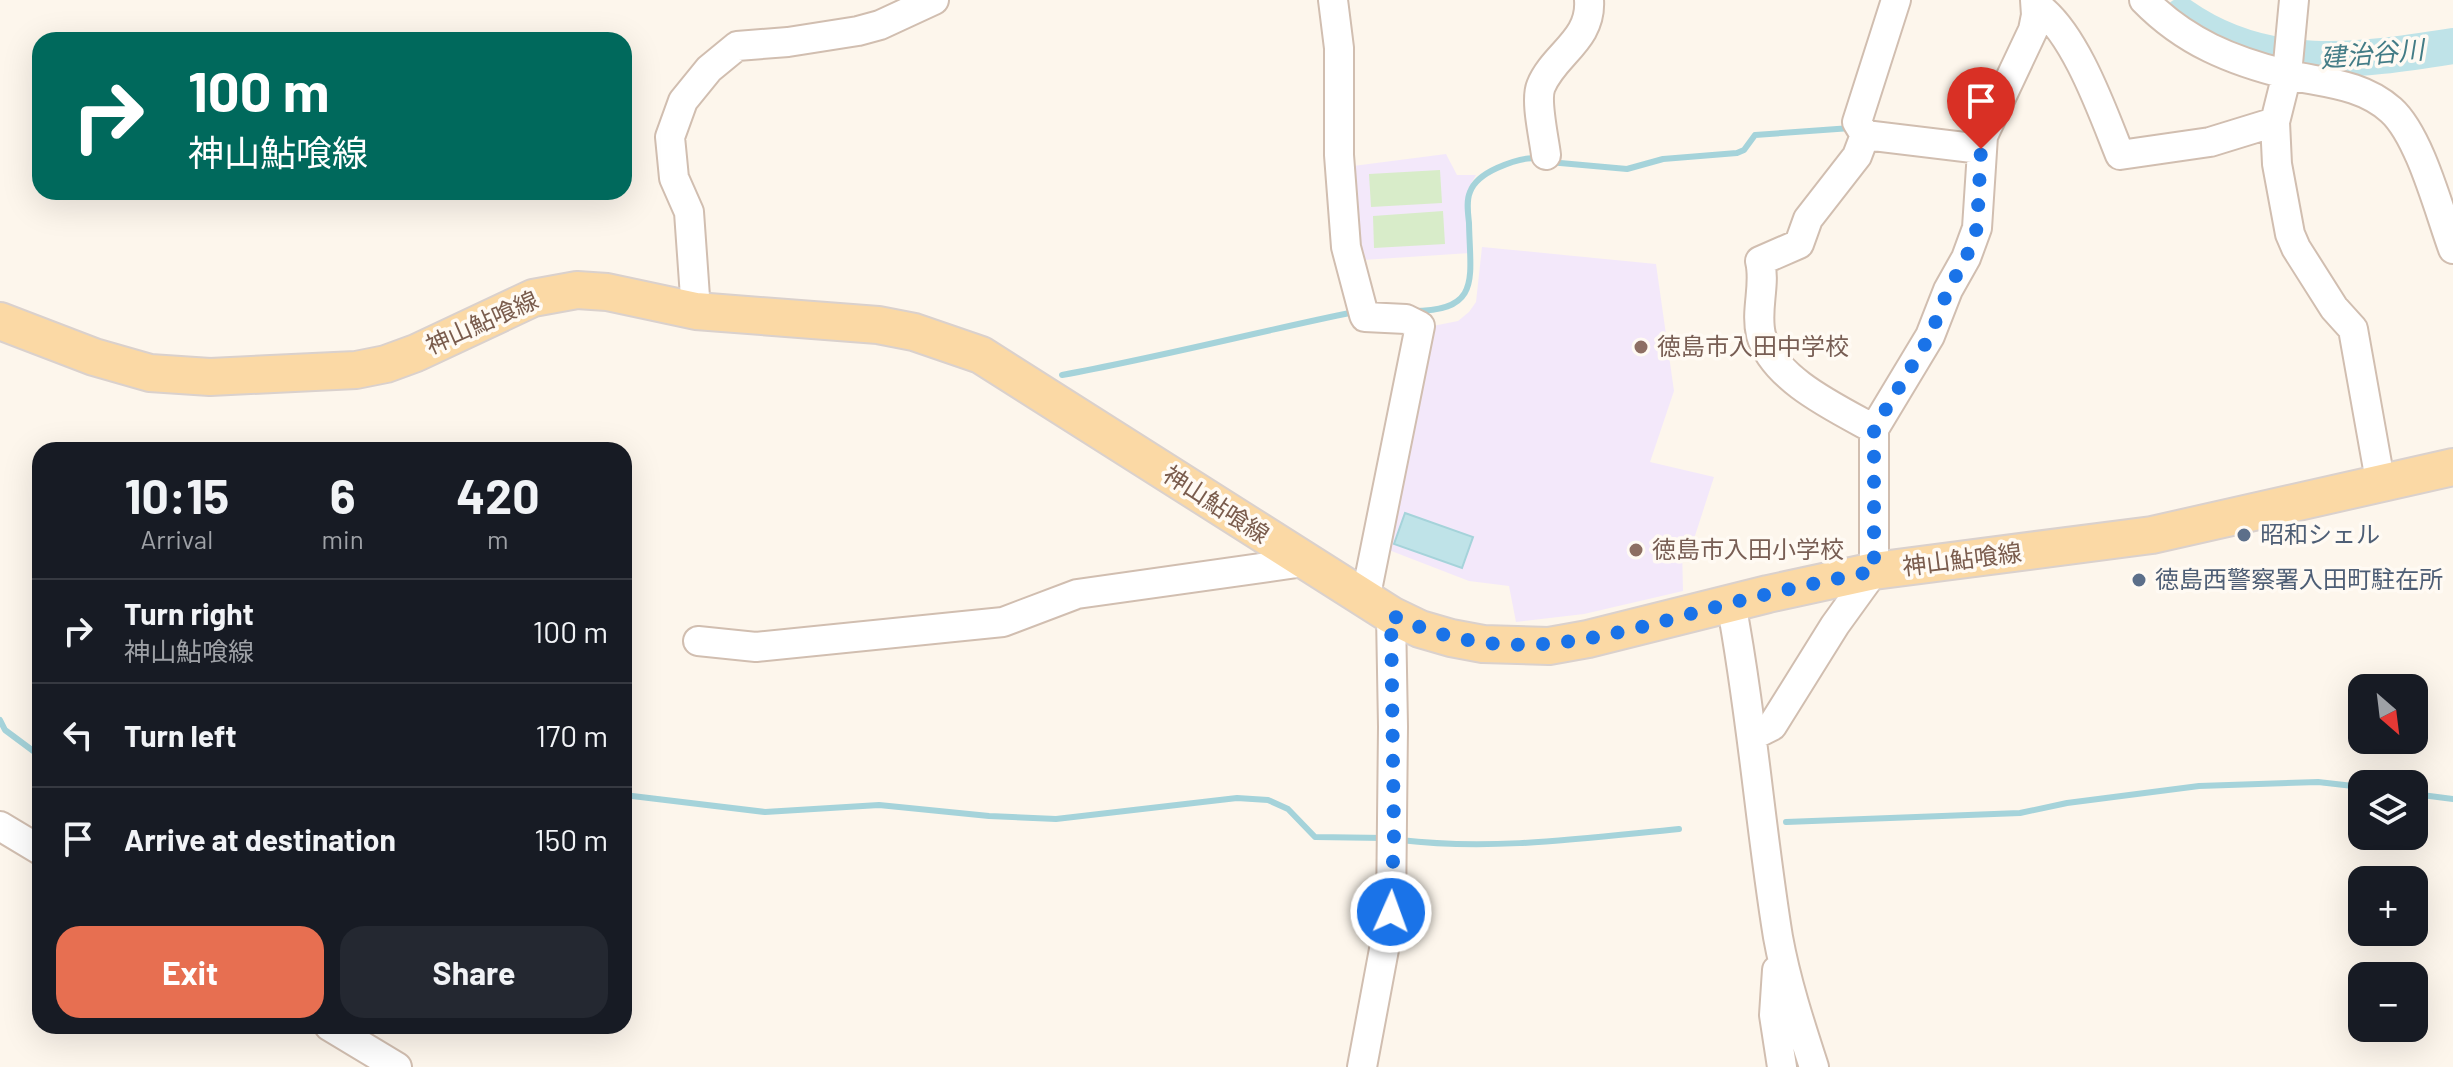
<!DOCTYPE html>
<meta charset="utf-8">
<style>
:root{--surface:#171b24;--page:#242831;--text:#f1f3f6;--muted:#9ea1a6;--line:#363941;--accent:#e76f51}
body{margin:0;font-family:Barlow,"Noto Sans JP",sans-serif;background:var(--page);color:var(--text);height:100vh;display:flex;flex-direction:column;font-size:30px;white-space:nowrap}
*{box-sizing:border-box;margin:0}
p{font-size:26px;color:var(--muted)}
.icon{flex:none;width:44px;height:44px;fill:none;stroke:currentColor;stroke-width:2;stroke-linecap:round;stroke-linejoin:round}
.map{position:relative;flex:1;overflow:hidden}
.side{position:absolute;left:32px;top:442px;width:600px;height:592px;display:flex;flex-direction:column;background:var(--surface);border-radius:24px;box-shadow:0 8px 32px #0002}
.side>*{flex:none}
.hud{position:absolute;left:32px;top:32px;width:600px;height:168px;border-radius:24px;box-shadow:0 8px 32px #0002;background:#00695c;color:#fff;overflow:hidden}
.needle{width:52px;rotate:152deg}
.tools{position:absolute;left:2348px;top:674px;display:grid;gap:16px}
.tools a{display:grid;place-items:center;width:80px;height:80px;border-radius:16px;background:var(--surface);box-shadow:0 8px 32px #0002;font-size:40px}
.pin{position:absolute;display:grid;place-items:center;width:68px;height:68px;color:#fff;margin:-82px -34px;border-radius:50% 50% 50% 0;rotate:-45deg;box-shadow:0 0 8px #0007}
.pin .icon{rotate:45deg}
.me{position:absolute;width:88px;margin:-44px;rotate:2deg;stroke-linejoin:round;filter:drop-shadow(0 0 6px #0008)}
.turn{display:flex;align-items:center;gap:28px;height:168px;padding:0 24px;font-size:36px}
.turn .icon{width:104px;height:104px;stroke-width:2.5}
.turn b{display:block;font-size:56px;line-height:68px}
.eta{display:flex;justify-content:space-evenly;align-items:center;height:136px;text-align:center}
.eta b{font-size:48px;font-weight:700;line-height:56px}
.cta{display:flex;gap:16px;margin-top:auto;padding:16px 24px}
.cta a{flex:1;height:92px;border-radius:24px;background:var(--accent);color:#fff;font-size:32px;font-weight:700;line-height:92px;text-align:center}
.cta a+a{background:var(--page);color:var(--text)}
ul{padding:0;list-style:none}
li{display:flex;align-items:center;gap:24px;height:104px;padding:0 24px;border-top:2px solid var(--line)}
li div{flex:1}
li b{display:block;font-size:30px}
li em{font-style:normal}
.map>svg:first-child{display:block}
.education{fill:#f3e8fa}
.green{fill:#d8ecc9}
.water{fill:#bfe3e8;stroke:#a5d3da;stroke-width:2}
.lines{fill:none;stroke-linecap:round;stroke-linejoin:round}
.stream{stroke:#a5d3da;stroke-width:6}
.river{stroke:#bfe3e8;stroke-width:36}
.minor-casing{stroke:#d1beb0;stroke-width:32}
.major-casing{stroke:#dad1cd;stroke-width:40}
.minor{stroke:#fff;stroke-width:28}
.major{stroke:#fbd9a5;stroke-width:36}
.route{stroke:#1a73e8;stroke-width:14;stroke-dasharray:0 25.2}
.education-dot{fill:#8d6e63;stroke:#fffaf3;stroke-width:3}
.service-dot{fill:#5c6f8a;stroke:#fffaf3;stroke-width:3}
.labels{text-anchor:middle;stroke-width:7;stroke-linejoin:round;paint-order:stroke}
.street-label{font-size:24px;fill:#7a5c4d;stroke:#fffaf3}
.education-label{font-size:24px;fill:#785e54;stroke:#fffaf3;text-anchor:start}
.service-label{font-size:24px;fill:#4e5e75;stroke:#fffaf3;text-anchor:start}
.water-label{font-size:26px;font-style:italic;fill:#437c86;stroke:#fffaf3}
</style>
<div class="map">
<svg width="2453" height="1067" viewBox="0 0 2453 1067">
<rect width="100%" height="100%" fill="#fdf6ec"/>
<path class="education" d="M1446,154l11,21h19l-8,14 -2,10 4,54 -107,7 -10,-94z
M1482,247l174,17 18,127 -24,71 64,15 -22,68 -10,2 1,44 -99,23 -68,8 -7,-36 -40,-5 -88,-34 52,-221 25,-5 11,-9 7,-10z"/>
<path class="green" d="M1440,170l2,33 -71,4 -2,-33z
M1443,211l2,33 -71,4 -1,-32z"/>
<path class="water" d="M1405,513l68,24 -11,31 -68,-24z"/>
<g class="lines">
<path class="stream" d="M1549,162l78,7 36,-10 74,-6 7,-3 11,-15 96,-7
M1413,311c69,0 57,-33 56,-88 -1,-10 -3,-22 1,-31 4,-11 16,-19 27,-24 11,-5 29,-12 41,-9
M1062,375c98,-18 195,-43 292,-63
M0,720l5,10 35,26
M2414,794l39,5
M624,795l141,17 114,-7 110,11 67,3 181,-21 31,2 20,9 27,28 70,1
M1786,822l234,-9 47,-10 132,-17 119,-4 44,5
M1400,840c93,11 186,-2 279,-11"/>
<path class="river" d="M2182,16c84,59 176,45 271,30"/>
<g class="minor-casing">
<path id="minor" d="M1333,0l6,48v107l7,92 18,68 1,2 41,2 14,7 -55,274
M1896,0l-39,122 8,13 116,14
M2144,0c41,42 88,61 145,75 36,8 73,9 102,35 29,26 48,101 62,139
M2294,0l-7,74 -12,48 2,42 13,70 6,14 38,60 19,21 28,157
M2037,6c38,26 66,107 83,149l90,-13 65,-20
M1865,135l-8,21 -49,63 -9,25 -39,17c6,24 -5,49 1,74 12,44 75,73 113,94
M1546,155c-2,-17 -11,-55 -5,-69 13,-32 51,-46 48,-86
M696,311l-7,-99 -15,-34 -4,-41 13,-36 26,-32 28,-23 51,-4 70,-11 22,-6 54,-25
M1731,603c21,111 29,223 47,334 8,44 22,87 36,130
M698,641l58,6 247,-25 74,-28 227,-32
M1752,736l20,-10 63,-101 39,-54v-142l56,-93 18,-46 18,-32 11,-30 6,-92 50,-106 3,-15 -1,-15
M0,826l40,24
M1777,970l-3,45 8,52
M329,1026l68,41
M1362,1067l29,-155 2,-185 -2,-112"/>
</g>
<g class="major-casing">
<path id="major" d="M0,321l94,36 56,16 60,4 146,-7 30,-6 30,-11 117,-55 44,-8 30,2 89,19 182,14 36,7 67,23 410,260 29,14 31,9 32,6 66,2 39,-7 180,-45 106,-23 278,-36 301,-68"/>
</g>
<use href="#minor" class="minor"/>
<use href="#major" class="major"/>
</g>
<g class="lines">
<path class="route" d="M1391,912l3,-77 -3,-220c120,57 219,20 340,-12 47,-12 95,-22 143,-32v-142l56,-93 18,-46 18,-32 11,-30 4,-79"/>
</g>
<g class="education-dot">
<circle cx="1641" cy="347" r="8"/>
<circle cx="1636" cy="550" r="8"/>
</g>
<g class="service-dot">
<circle cx="2244" cy="535" r="8"/>
<circle cx="2139" cy="580" r="8"/>
</g>
<g class="labels">
<g class="street-label">
<text transform="translate(482 323) rotate(-24)" y="8">神山鮎喰線</text>
<text transform="translate(1216 505) rotate(33)" y="8">神山鮎喰線</text>
<text transform="translate(1962 560) rotate(-7)" y="8">神山鮎喰線</text>
</g>
<g class="education-label">
<text x="1657" y="355">徳島市入田中学校</text>
<text x="1652" y="558">徳島市入田小学校</text>
</g>
<g class="service-label">
<text x="2260" y="543">昭和シェル</text>
<text x="2155" y="588">徳島西警察署入田町駐在所</text>
</g>
<g class="water-label">
<text transform="translate(2372 54) rotate(-5)" y="9">建治谷川</text>
</g>
</g>
</svg>
<div class="tools">
<a><svg class="needle" viewBox="-14 -14 28 28"><path d="M0-13l5 13h-10z" fill="#e53935"/><path d="M0 13l5-13h-10z" fill="#9ea1a6"/></svg></a>
<a><svg class="icon" aria-label="layers" viewBox="0 0 24 24"><path d="M12 4l9 5-9 5-9-5zM3 14l9 5 9-5"/></svg></a>
<a>+</a>
<a>−</a>
</div>
<div class="pin" style="left:1981px;top:149px;background:#d93025"><svg class="icon" aria-label="arrive" viewBox="0 0 24 24"><path d="M6 21V4h12l-3 4 3 4H6"/></svg></div>
<svg class="me" style="left:1391px;top:912px" viewBox="-20 -20 40 40"><circle r="17" fill="#1a73e8" stroke="#fff" stroke-width="3"/><path d="M0-11L8 9 0 5-8 9z" fill="#fff"/></svg>
<div class="hud">
<div class="turn"><svg class="icon" aria-label="right" viewBox="0 0 24 24"><path d="M7 20v-9h11M14 6l5 5-5 5"/></svg><div><b>100 m</b>神山鮎喰線</div></div>
</div>
<section class="side">
<div class="eta">
<div><b>10:15</b><p>Arrival</p></div>
<div><b>6</b><p>min</p></div>
<div><b>420</b><p>m</p></div>
</div>
<ul>
<li><svg class="icon" aria-label="right" viewBox="0 0 24 24"><path d="M7 20v-9h11M14 6l5 5-5 5"/></svg><div><b>Turn right</b><p>神山鮎喰線</p></div><em>100 m</em></li>
<li><svg class="icon" aria-label="left" viewBox="0 0 24 24"><path d="M17 20v-9H6M10 6l-5 5 5 5"/></svg><div><b>Turn left</b></div><em>170 m</em></li>
<li><svg class="icon" aria-label="arrive" viewBox="0 0 24 24"><path d="M6 21V4h12l-3 4 3 4H6"/></svg><div><b>Arrive at destination</b></div><em>150 m</em></li>
</ul>
<div class="cta"><a>Exit</a><a>Share</a></div>
</section>
</div>
